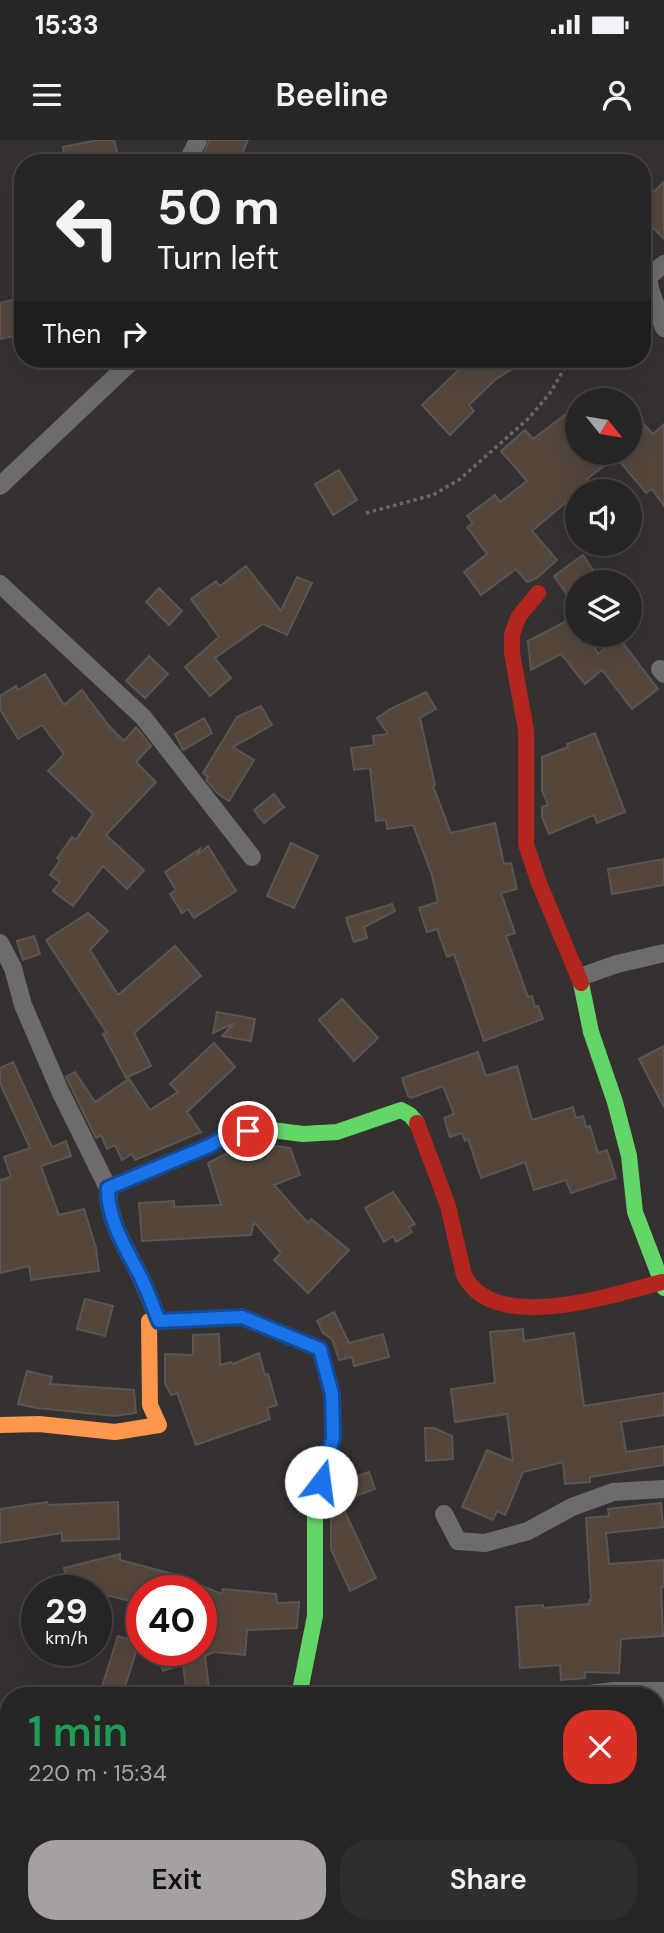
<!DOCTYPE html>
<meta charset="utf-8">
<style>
:root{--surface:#282525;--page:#302d2d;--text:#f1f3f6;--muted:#a5a5a7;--line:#444242;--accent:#a6a1a1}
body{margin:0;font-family:"DM Sans",sans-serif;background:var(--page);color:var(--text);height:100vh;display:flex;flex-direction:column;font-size:26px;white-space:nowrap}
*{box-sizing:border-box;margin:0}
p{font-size:23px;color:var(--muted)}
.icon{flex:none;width:38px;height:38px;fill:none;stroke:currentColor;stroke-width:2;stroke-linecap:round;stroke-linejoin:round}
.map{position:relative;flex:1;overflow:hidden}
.details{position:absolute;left:0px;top:1547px;width:665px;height:247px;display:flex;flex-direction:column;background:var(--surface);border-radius:28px 28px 0 0;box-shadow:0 7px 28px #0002,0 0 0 2px var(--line)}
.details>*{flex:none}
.banner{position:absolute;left:14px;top:14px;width:637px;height:214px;border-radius:28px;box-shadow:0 7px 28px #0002,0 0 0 2px var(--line);background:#282525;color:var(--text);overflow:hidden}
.needle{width:46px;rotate:120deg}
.controls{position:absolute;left:565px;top:248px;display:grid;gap:14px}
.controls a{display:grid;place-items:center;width:77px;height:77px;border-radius:50%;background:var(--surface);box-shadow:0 7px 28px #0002,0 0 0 2px var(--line);font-size:35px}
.speed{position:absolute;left:21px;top:1435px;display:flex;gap:14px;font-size:35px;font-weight:700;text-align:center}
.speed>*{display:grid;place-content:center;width:91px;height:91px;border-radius:50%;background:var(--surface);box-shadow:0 7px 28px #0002,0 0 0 2px var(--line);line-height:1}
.speed small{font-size:18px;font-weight:400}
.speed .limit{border:10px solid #d22;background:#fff;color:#111}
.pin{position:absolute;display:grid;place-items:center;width:60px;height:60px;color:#fff;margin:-30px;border:4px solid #fff;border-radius:50%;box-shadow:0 2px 7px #0007}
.me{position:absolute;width:77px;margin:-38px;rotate:15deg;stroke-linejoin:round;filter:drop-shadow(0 0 5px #0008)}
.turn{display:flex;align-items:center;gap:24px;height:147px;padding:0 28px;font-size:32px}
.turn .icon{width:91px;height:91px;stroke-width:2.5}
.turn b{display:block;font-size:49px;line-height:60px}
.then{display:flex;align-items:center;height:66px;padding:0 28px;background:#0003;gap:14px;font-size:26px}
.round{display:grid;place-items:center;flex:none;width:74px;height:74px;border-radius:28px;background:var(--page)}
.head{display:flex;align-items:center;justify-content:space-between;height:119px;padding:0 28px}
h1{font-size:42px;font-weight:600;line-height:52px;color:#1e9e55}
.action{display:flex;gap:14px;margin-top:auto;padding:14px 28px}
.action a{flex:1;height:80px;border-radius:28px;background:var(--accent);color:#111;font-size:28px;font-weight:600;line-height:80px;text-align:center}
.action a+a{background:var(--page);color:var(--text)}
.status{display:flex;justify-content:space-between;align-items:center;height:49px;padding:0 35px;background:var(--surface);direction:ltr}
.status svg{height:19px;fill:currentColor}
header{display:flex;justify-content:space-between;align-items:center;height:91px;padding:0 28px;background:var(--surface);font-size:32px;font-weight:600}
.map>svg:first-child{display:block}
.building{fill:#54463b;stroke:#5a5656;stroke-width:2}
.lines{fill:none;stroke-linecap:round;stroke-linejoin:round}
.path{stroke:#696767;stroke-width:3.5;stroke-dasharray:3.5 3.5;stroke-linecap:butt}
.street{stroke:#6d6b6c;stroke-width:18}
.fast{stroke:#63d668;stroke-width:16}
.slow{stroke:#ff974d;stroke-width:16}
.jam{stroke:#b3261e;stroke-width:16}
.route-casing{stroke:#114b97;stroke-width:18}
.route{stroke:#1a73e8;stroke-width:12}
</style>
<div class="status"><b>15:33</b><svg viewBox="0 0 49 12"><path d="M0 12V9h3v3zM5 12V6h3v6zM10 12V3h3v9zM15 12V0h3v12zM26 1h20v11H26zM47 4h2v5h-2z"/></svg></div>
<header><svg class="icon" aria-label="menu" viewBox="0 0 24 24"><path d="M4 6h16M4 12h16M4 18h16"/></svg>Beeline<svg class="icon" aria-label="person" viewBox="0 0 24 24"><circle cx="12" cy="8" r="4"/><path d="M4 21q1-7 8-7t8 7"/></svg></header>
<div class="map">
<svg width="664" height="1793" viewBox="0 0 664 1793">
<rect width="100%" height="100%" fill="#363131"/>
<path class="building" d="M98,0h16l6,23h-55l-2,-16z
M209,0h39l-10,23h-27l-9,-4z
M664,42v57l-22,-23v-13z
M23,157v37l-23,5v-36z
M470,219h57l-32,21 -26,25 5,6 -24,24 -28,-30z
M578,265v48h52v-44l23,25 11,-10v82l-12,-17 -6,4 -30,-36 -29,22 3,3 -58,49 25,29 -20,18 -10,4 -11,-13 -35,26 -17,-23 23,-18 -20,-27 6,-4 -6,-7 28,-21 5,7 27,-21 -26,-30 24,-21 8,9z
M339,330l18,30 -24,15 -18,-31z
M583,415l19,28h-24v27l-24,-34z
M246,426l35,45 16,-34 15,6 -25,52 -24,-11 -48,34 16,20 -21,18 -25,-29 34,-30 -28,-38 25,-18 4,5z
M159,448l23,23 -13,14 -23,-23z
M578,475v20h10l10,19 21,-16 39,51 -26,20 -30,-39 -17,14 -24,-30 -30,16 -3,-29z
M149,516l19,18 -23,24 -19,-17z
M45,534l19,31 18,-15 27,36 15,15 12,-14 15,19 -15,16 20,20 -50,53 38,35 -17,19 -24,-23 -30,40 -20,-15 7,-9 -10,-7 10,-15 -3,-2 15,-21 4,3 17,-26 -45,-43 16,-17 -22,-29 -24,14 -18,-30v-13l16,-10 2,4z
M426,552l10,17 -16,9 15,67 -2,1 18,47 44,-10 9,41 7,-1 6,26 -16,4 14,40 -9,3 22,61 4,-1 3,11 3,-1 5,13 -59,22 -30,-87 -7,3 -10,-28 -10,3 -8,-24 19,-6 -6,-27 -19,-50 -26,4 -1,-9 -10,1 -6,-53 -16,2 -3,-22 23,-3 -1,-9 15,-2 -11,-16 13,-9z
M261,566l11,19 -39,22 21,13 -25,41 -12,-8 -11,-13 2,-3 -5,-4 34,-56z
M204,578l8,15 -29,17 -8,-16z
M595,593l30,79 -28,11 -3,-8 -45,19 -7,-17v-10l6,-2 -6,-15v-33l26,-10 -1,-3z
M274,654l10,13 -20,16 -10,-13z
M291,703l27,13 -24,52 -27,-12z
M208,706l28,45 -42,27 -6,-9 -6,4 -12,-19 6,-4 -11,-18 35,-23 -3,6z
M664,719v26l-52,9 -4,-25z
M392,764l3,7 -31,16 3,11 -13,4 -8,-24z
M88,773l20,18 -18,19 28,45 57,-49 26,30 -67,57 17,33 -25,12 -23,-44 4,-1 -61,-93z
M34,796l6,18 -17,6 -6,-19z
M342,859l36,39 -24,23 -35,-41z
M217,872l38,7 -4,22 -29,-5 12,-13 -21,10z
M214,903l21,24 -48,45 14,20 -66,28 -3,-6 -10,6 -7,-15 -8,4 -6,-14 -5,3 -30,-61 9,-5 20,30 34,-23 21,31 28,-18 -8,-8z
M664,906v61l-25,-48z
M478,912l8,24 31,-10 15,54 41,-13 3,11 7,-2 3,11 4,-1 8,27 9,-3 9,28 -45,15 -5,-13 -32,10 -9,-28 -44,16 -13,-39 -3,2 -3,-8 -12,4 -6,-19 10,-4 -11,-28 -32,12 -3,-2 -6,-18z
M13,922l39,85 14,-6 5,15 -30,10 18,49 25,-6 12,39 3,23 -68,9 -2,-14 -29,7v-93l11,-3 -7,-20 26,-9 -30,-65v-15z
M275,1006l15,2 10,27 -26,10 34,38 3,-4 38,31 -41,43 -34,-33 7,-7 -27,-31 -3,13 -109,6 -3,-38 35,-2v6l47,-2 -13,-42 28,-14 5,9z
M393,1052l22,32 -6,3 3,5 -16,10 -3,-6 -9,6 -19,-34z
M85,1159l28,7 -8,30 -28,-7z
M334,1172l15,31 34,-9 6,23 -35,9 -2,-9 -13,3 -7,-21 -9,-6 -6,-12z
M523,1189l1,12 50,-8 10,73 80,-13v22l-43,7 5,30 38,-6v19l-74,12v5l-25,2 -2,-22 -40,10 -18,43 -8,-4 -4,9 -31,-13 25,-57 26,11 -6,-47 -52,8 -4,-33 44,-6 -5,-51z
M219,1194l1,31 11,-3 2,2 26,-11 6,22 3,-1 9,31 -10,3 3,11 -74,26 -19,-52 -6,2 -6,-11v-30l28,1v-20z
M27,1231l25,6 -2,7 84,6 2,23 -21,3 -78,-8 -19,-4z
M425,1288h9l18,8 1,23 -27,2z
M369,1332l6,17 -44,16 8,-28 5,-1 1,4z
M47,1362l1,3 70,-3 1,37 -57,2v-8l-62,10v-34z
M661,1363l2,24 -57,6 3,31 55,-4v27h-3l2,49 -42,3 -2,34 -34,-1v6l-24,2 -1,-15 -40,3 -4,-61 27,-2v3l46,-4v-4h2l-5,-82 23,-2 -1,-7z
M344,1370l32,68 -26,13 -19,-42v-32z
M120,1414v6l53,14 49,20 1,-5 53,5 1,9 22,-1 -2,26 -50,2 -2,25 -31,-3 -9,4 5,40h-23l-4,-32 -20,7 -6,-17 10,-4h34v-59h-59v13l-32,-8 -14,4v-9h-26l-6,-23z
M118,1496l21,7 -17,53h-23z"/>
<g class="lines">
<path class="path" d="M366,373l67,-18 27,-16 69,-61 21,-25 20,-34"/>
<path class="street" d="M187,23l11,-23
M664,124l-16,13 2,12 14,39
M0,346l134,-127
M0,444l143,133 109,140
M660,529l4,5
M0,803l13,25 10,37 37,86 48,97c-1,28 16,58 29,82 8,16 15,34 22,51
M580,837l37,-13 47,-11
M444,1374l14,27 27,2 43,-12 44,-24 41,-15 51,-3
M572,1556l42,-5h50
M656,1589l8,-20
M0,1669l9,2
M656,1780l8,1
M308,1785v8
M17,1793l3,-8"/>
<path class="fast" d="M581,843l10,49 24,70 14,54 6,56 29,76
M108,1048l101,-42 22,-12 33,-5 39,5 34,-2 64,-22 9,5 7,8
M265,1187l55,22 12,45 1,44 -18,67v111l-16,80"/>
<path class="slow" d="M0,1285l39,-1 76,8 44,-7 -9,-20 -1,-84 92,-4 24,10"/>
<path class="jam" d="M538,453l-19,23 -7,18v19l14,77v114l13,39 42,100
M417,983l31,83 16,69c30,60 148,20 198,7"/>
</g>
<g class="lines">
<g class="route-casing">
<path id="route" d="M248,991l-17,3 -22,12 -101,42c-1,28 16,58 29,82 9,16 15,34 22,51l83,-4 78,32 12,45 1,44 -12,44"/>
</g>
<use href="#route" class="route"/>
</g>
</svg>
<div class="controls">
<a><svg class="needle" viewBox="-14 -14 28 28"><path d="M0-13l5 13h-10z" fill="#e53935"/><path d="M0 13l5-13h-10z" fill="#a5a5a7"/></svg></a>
<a><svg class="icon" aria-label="sound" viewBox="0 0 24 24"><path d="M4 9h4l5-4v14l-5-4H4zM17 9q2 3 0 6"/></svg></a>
<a><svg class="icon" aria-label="layers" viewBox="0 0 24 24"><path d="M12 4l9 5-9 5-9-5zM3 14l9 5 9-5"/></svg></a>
</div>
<div class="speed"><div>29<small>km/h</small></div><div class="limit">40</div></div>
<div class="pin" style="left:248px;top:991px;background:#d93025"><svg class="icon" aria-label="arrive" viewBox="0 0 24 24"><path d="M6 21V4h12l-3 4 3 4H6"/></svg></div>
<svg class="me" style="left:321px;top:1342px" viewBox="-20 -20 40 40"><circle r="19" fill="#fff"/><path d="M0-13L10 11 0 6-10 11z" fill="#1a73e8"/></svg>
<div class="banner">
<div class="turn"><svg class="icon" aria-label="left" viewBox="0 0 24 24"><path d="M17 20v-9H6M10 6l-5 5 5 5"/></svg><div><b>50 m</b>Turn left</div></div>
<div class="then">Then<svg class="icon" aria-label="right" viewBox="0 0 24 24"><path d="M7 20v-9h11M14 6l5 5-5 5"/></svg></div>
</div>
<section class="details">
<div class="head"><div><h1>1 min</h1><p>220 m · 15:34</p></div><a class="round" style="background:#d93025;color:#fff"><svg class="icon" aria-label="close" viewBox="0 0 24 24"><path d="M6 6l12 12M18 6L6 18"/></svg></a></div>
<div class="action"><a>Exit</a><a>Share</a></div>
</section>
</div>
